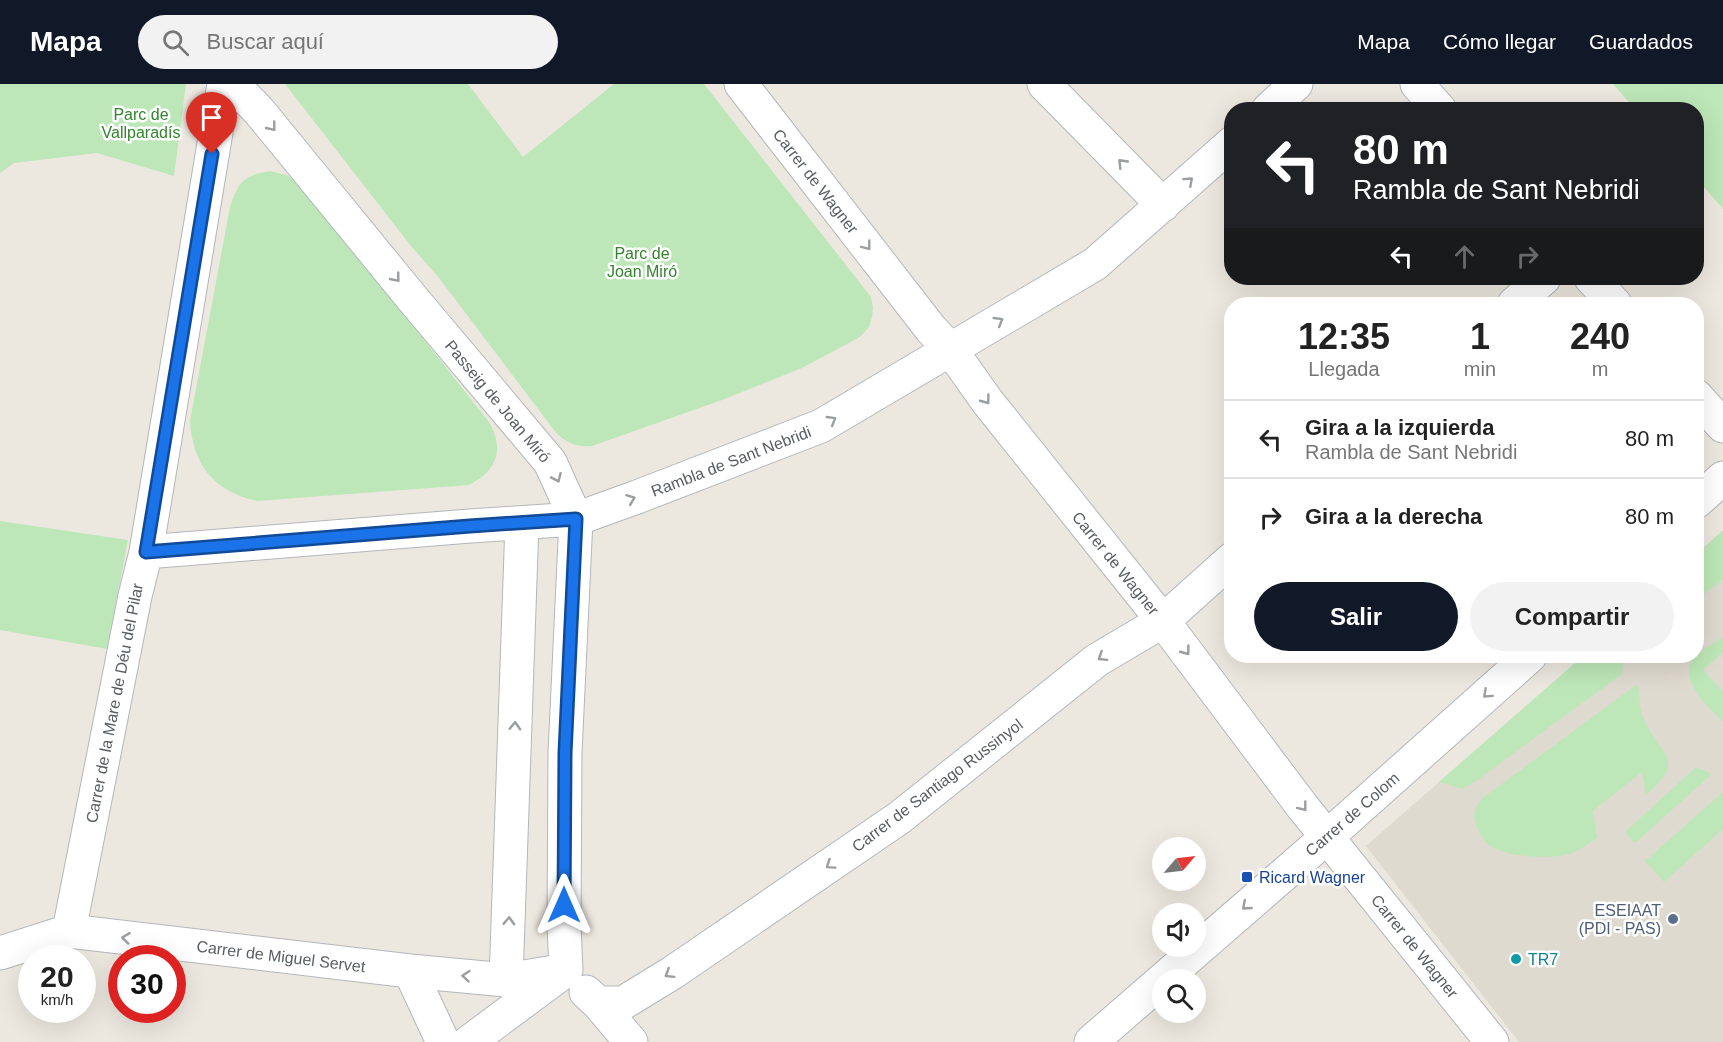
<!DOCTYPE html>
<html lang="es">
<meta charset="utf-8">
<style>
:root{--surface:#fff;--page:#f2f2f2;--text:#222;--muted:#767676;--line:#e0e0e0;--accent:#111827}
body{margin:0;font-family:Arial,sans-serif;background:var(--page);color:var(--text);height:100vh;display:flex;flex-direction:column;font-size:22px;white-space:nowrap}
*{box-sizing:border-box;margin:0}
p{font-size:20px;color:var(--muted)}
.icon{flex:none;width:33px;height:33px;fill:none;stroke:currentColor;stroke-width:2;stroke-linecap:round;stroke-linejoin:round}
.map{position:relative;flex:1;overflow:hidden}
.side{position:absolute;left:1224px;top:213px;width:480px;height:366px;display:flex;flex-direction:column;background:var(--surface);border-radius:24px;box-shadow:0 6px 24px #0002}
.side>*{flex:none}
.top-card{position:absolute;left:1224px;top:18px;width:480px;height:183px;border-radius:24px;box-shadow:0 6px 24px #0002;background:#202124;color:#fff;overflow:hidden}
.needle{width:39px;rotate:62deg}
.fabs{position:absolute;left:1152px;top:753px;display:grid;gap:12px}
.fabs a{display:grid;place-items:center;width:54px;height:54px;border-radius:50%;background:var(--surface);box-shadow:0 6px 24px #0002;font-size:30px}
.speed{position:absolute;left:18px;top:861px;display:flex;gap:12px;font-size:30px;font-weight:700;text-align:center}
.speed>*{display:grid;place-content:center;width:78px;height:78px;border-radius:50%;background:var(--surface);box-shadow:0 6px 24px #0002;line-height:1}
.speed small{font-size:15px;font-weight:400}
.speed .limit{border:9px solid #d22;background:#fff;color:#111}
.pin{position:absolute;display:grid;place-items:center;width:51px;height:51px;color:#fff;margin:-62px -26px;border-radius:50% 50% 50% 0;rotate:-45deg;box-shadow:0 0 6px #0007}
.pin .icon{rotate:45deg}
.me{position:absolute;width:66px;margin:-33px;rotate:0deg;stroke-linejoin:round;filter:drop-shadow(0 0 4px #0008)}
.turn{display:flex;align-items:center;gap:21px;height:126px;padding:0 30px;font-size:27px}
.turn .icon{width:78px;height:78px;stroke-width:2.5}
.turn b{display:block;font-size:42px;line-height:51px}
.lanes{display:flex;align-items:center;height:57px;padding:0 30px;background:#0003;justify-content:center;gap:30px;direction:ltr}
.lanes .off{opacity:.35}
.eta{display:flex;justify-content:space-evenly;align-items:center;height:102px;text-align:center}
.eta b{font-size:36px;font-weight:600;line-height:42px}
.primary-button{display:flex;gap:12px;margin-top:auto;padding:12px 30px}
.primary-button a{flex:1;height:69px;border-radius:36px;background:var(--accent);color:#fff;font-size:24px;font-weight:600;line-height:69px;text-align:center}
.primary-button a+a{background:var(--page);color:var(--text)}
ul{padding:0;list-style:none}
li{display:flex;align-items:center;gap:18px;height:78px;padding:0 30px;border-top:2px solid var(--line)}
li div{flex:1}
li b{display:block;font-size:22px}
li em{font-style:normal}
header{display:flex;align-items:center;gap:36px;box-sizing:border-box;height:84px;padding:0 30px;background:var(--accent);color:#fff}
header strong{font-size:28px}
nav{display:flex;gap:33px;margin-inline-start:auto;font-size:21px}
.search{width:420px;height:54px;background:var(--page);display:flex;align-items:center;gap:15px;box-sizing:border-box;padding:0 21px;border-radius:33px;color:var(--muted);font-size:22px}
.map>svg:first-child{display:block}
.education{fill:#dfdacf}
.green{fill:#bde7b8}
.lines{fill:none;stroke-linecap:round;stroke-linejoin:round}
.street-casing{stroke:#b2b7bb;stroke-width:35}
.street{stroke:#fff;stroke-width:33}
.oneway{stroke:#9b9ea0}
.route-casing{stroke:#114b97;stroke-width:15}
.route{stroke:#1a73e8;stroke-width:10}
.transit-dot{fill:#1a4fb4;stroke:#fff;stroke-width:2}
.service-dot{fill:#5c6f8a;stroke:#fff;stroke-width:2}
.culture-dot{fill:#0f9aa8;stroke:#fff;stroke-width:2}
.labels{text-anchor:middle;stroke-width:5;stroke-linejoin:round;paint-order:stroke}
.park-label{font-size:16px;fill:#32842d;stroke:#fff}
.street-label{font-size:16px;fill:#585d61;stroke:#fff}
.transit-label{font-size:16px;fill:#164399;stroke:#fff;text-anchor:start}
.service-label{font-size:16px;fill:#4e5e75;stroke:#fff;text-anchor:end}
.culture-label{font-size:16px;fill:#0d838f;stroke:#fff;text-anchor:start}
</style>
<header>
<strong>Mapa</strong>
<div class="search"><svg class="icon" aria-label="search" viewBox="0 0 24 24"><circle cx="10" cy="10" r="6"/><path d="M15 15l6 6"/></svg>Buscar aquí</div>
<nav><a>Mapa</a><a>Cómo llegar</a><a>Guardados</a></nav>
</header>
<div class="map">
<svg width="1723" height="958" viewBox="0 0 1723 958">
<rect width="100%" height="100%" fill="#ede8df"/>
<path class="education" d="M1723,446v512h-204l-153,-196 217,-190h113l1,-102z"/>
<path class="green" d="M0,0h186l-12,92 -77,-23 -83,10 -14,10z
M285,0h183l55,73 91,-73h90l167,213 2,10 -1,10 -3,10 -9,10 -58,31 -80,32 -130,46c-16,1 -23,-2 -35,-12l-118,-156 -28,-32z
M1613,0h110v125l-26,-30 -1,-69 -61,-1z
M270,87l16,4 14,8 189,239c16,28 8,49 -20,63l-212,16c-44,-10 -64,-36 -67,-80l40,-214c9,-26 13,-31 40,-36z
M0,437l128,19 -21,109 -107,-19z
M1723,446v50l-26,19v-45z
M1723,553v15l-20,18 20,22v29c-15,-13 -49,-45 -27,-65 7,-7 18,-13 27,-19z
M1583,572h38l2,6 -1,12 -146,107 -14,8 -23,-7z
M1636,601l2,1c2,12 1,24 7,36 17,35 42,37 1,73l-4,-23 -49,39 4,27c-11,7 -23,17 -37,18 -18,2 -58,1 -72,-12 -4,-3 -8,-10 -10,-15 -6,-12 -4,-20 3,-30z
M1696,683l16,7 -77,69 -10,-11z
M1723,708v37l-59,53 -19,-21z"/>
<g class="lines">
<g class="street-casing">
<path id="street" d="M233,0l26,27 153,187 138,164 26,57 -11,234 -1,173 2,44
M741,0l190,245 20,21 36,51 176,220 139,185 190,236
M1044,0l119,121
M1417,0l23,26
M1268,26l28,-26
M1591,194l24,26
M1514,220l30,-26
M1696,312l27,30
M1696,418l27,-24
M146,468l324,-26 106,-7 61,-22 184,-71 274,-162 137,-121
M69,847l66,-335 11,-44 78,-468
M0,869l69,-22 341,40 96,9 60,-10
M410,887l33,71
M506,896l16,-457
M586,908l12,11 33,39
M598,919h25l49,-30 227,-155 198,-158 66,-39 69,-62
M469,958l93,-69
M1091,958l236,-205 203,-181"/>
</g>
<use href="#street" class="street"/>
</g>
<defs><path id="oneway-chevron" d="M-2-3.5L2.5 0L-2 3.5" fill="none" stroke-width="1.6" stroke-linecap="round" stroke-linejoin="round" transform="scale(1.5)"/></defs>
<g class="oneway">
<use href="#oneway-chevron" transform="translate(272 43) rotate(51)"/>
<use href="#oneway-chevron" transform="translate(1122 79) rotate(-134)"/>
<use href="#oneway-chevron" transform="translate(1189 97) rotate(-42)"/>
<use href="#oneway-chevron" transform="translate(867 162) rotate(52)"/>
<use href="#oneway-chevron" transform="translate(396 194) rotate(51)"/>
<use href="#oneway-chevron" transform="translate(999 237) rotate(-31)"/>
<use href="#oneway-chevron" transform="translate(986 316) rotate(53)"/>
<use href="#oneway-chevron" transform="translate(832 336) rotate(-31)"/>
<use href="#oneway-chevron" transform="translate(557 394) rotate(66)"/>
<use href="#oneway-chevron" transform="translate(631 415) rotate(-21)"/>
<use href="#oneway-chevron" transform="translate(1186 567) rotate(53)"/>
<use href="#oneway-chevron" transform="translate(1102 573) rotate(148)"/>
<use href="#oneway-chevron" transform="translate(1487 610) rotate(138)"/>
<use href="#oneway-chevron" transform="translate(515 642) rotate(-88)"/>
<use href="#oneway-chevron" transform="translate(1303 723) rotate(52)"/>
<use href="#oneway-chevron" transform="translate(830 781) rotate(146)"/>
<use href="#oneway-chevron" transform="translate(1246 822) rotate(139)"/>
<use href="#oneway-chevron" transform="translate(509 837) rotate(-88)"/>
<use href="#oneway-chevron" transform="translate(126 854) rotate(-173)"/>
<use href="#oneway-chevron" transform="translate(669 890) rotate(148)"/>
<use href="#oneway-chevron" transform="translate(466 892) rotate(-175)"/>
</g>
<g class="lines">
<g class="route-casing">
<path id="route" d="M212,70l-66,398 324,-26 106,-7 -11,234 -1,152"/>
</g>
<use href="#route" class="route"/>
</g>
<rect class="transit-dot" x="1241" y="787" width="12" height="12" rx="3"/>
<circle class="service-dot" cx="1673" cy="835" r="6"/>
<circle class="culture-dot" cx="1516" cy="875" r="6"/>
<g class="labels">
<g class="park-label">
<text x="141" y="36">Parc de<tspan x="141" dy="18">Vallparadís</tspan></text>
<text x="642" y="175">Parc de<tspan x="642" dy="18">Joan Miró</tspan></text>
</g>
<g class="street-label">
<text transform="translate(816 97) rotate(52)" y="6">Carrer de Wagner</text>
<text transform="translate(498 317) rotate(50)" y="6">Passeig de Joan Miró</text>
<text transform="translate(731 377) rotate(-21)" y="6">Rambla de Sant Nebridi</text>
<text transform="translate(1116 479) rotate(51)" y="6">Carrer de Wagner</text>
<text transform="translate(114 619) rotate(-79)" y="6">Carrer de la Mare de Déu del Pilar</text>
<text transform="translate(937 701) rotate(-37)" y="6">Carrer de Santiago Russinyol</text>
<text transform="translate(1352 730) rotate(-41)" y="6">Carrer de Colom</text>
<text transform="translate(1415 862) rotate(51)" y="6">Carrer de Wagner</text>
<text transform="translate(281 872) rotate(7)" y="6">Carrer de Miguel Servet</text>
</g>
<g class="transit-label">
<text x="1259" y="799">Ricard Wagner</text>
</g>
<g class="service-label">
<text x="1661" y="832">ESEIAAT<tspan x="1661" dy="18">(PDI - PAS)</tspan></text>
</g>
<g class="culture-label">
<text x="1528" y="881">TR7</text>
</g>
</g>
</svg>
<div class="fabs">
<a><svg class="needle" viewBox="-14 -14 28 28"><path d="M0-13l5 13h-10z" fill="#e53935"/><path d="M0 13l5-13h-10z" fill="#767676"/></svg></a>
<a><svg class="icon" aria-label="sound" viewBox="0 0 24 24"><path d="M4 9h4l5-4v14l-5-4H4zM17 9q2 3 0 6"/></svg></a>
<a><svg class="icon" aria-label="search" viewBox="0 0 24 24"><circle cx="10" cy="10" r="6"/><path d="M15 15l6 6"/></svg></a>
</div>
<div class="speed"><div>20<small>km/h</small></div><div class="limit">30</div></div>
<div class="pin" style="left:212px;top:70px;background:#d93025"><svg class="icon" aria-label="arrive" viewBox="0 0 24 24"><path d="M6 21V4h12l-3 4 3 4H6"/></svg></div>
<svg class="me" style="left:564px;top:821px" viewBox="-20 -20 40 40"><path d="M0-17L14 15 0 8-14 15z" fill="#1a73e8" stroke="#fff" stroke-width="4"/></svg>
<div class="top-card">
<div class="turn"><svg class="icon" aria-label="left" viewBox="0 0 24 24"><path d="M17 20v-9H6M10 6l-5 5 5 5"/></svg><div><b>80 m</b>Rambla de Sant Nebridi</div></div>
<div class="lanes"><svg class="icon" aria-label="left" viewBox="0 0 24 24"><path d="M17 20v-9H6M10 6l-5 5 5 5"/></svg><svg class="icon off" aria-label="ahead" viewBox="0 0 24 24"><path d="M12 20V5M6 11l6-6 6 6"/></svg><svg class="icon off" aria-label="right" viewBox="0 0 24 24"><path d="M7 20v-9h11M14 6l5 5-5 5"/></svg></div>
</div>
<section class="side">
<div class="eta">
<div><b>12:35</b><p>Llegada</p></div>
<div><b>1</b><p>min</p></div>
<div><b>240</b><p>m</p></div>
</div>
<ul>
<li><svg class="icon" aria-label="left" viewBox="0 0 24 24"><path d="M17 20v-9H6M10 6l-5 5 5 5"/></svg><div><b>Gira a la izquierda</b><p>Rambla de Sant Nebridi</p></div><em>80 m</em></li>
<li><svg class="icon" aria-label="right" viewBox="0 0 24 24"><path d="M7 20v-9h11M14 6l5 5-5 5"/></svg><div><b>Gira a la derecha</b></div><em>80 m</em></li>
</ul>
<div class="primary-button"><a>Salir</a><a>Compartir</a></div>
</section>
</div>
